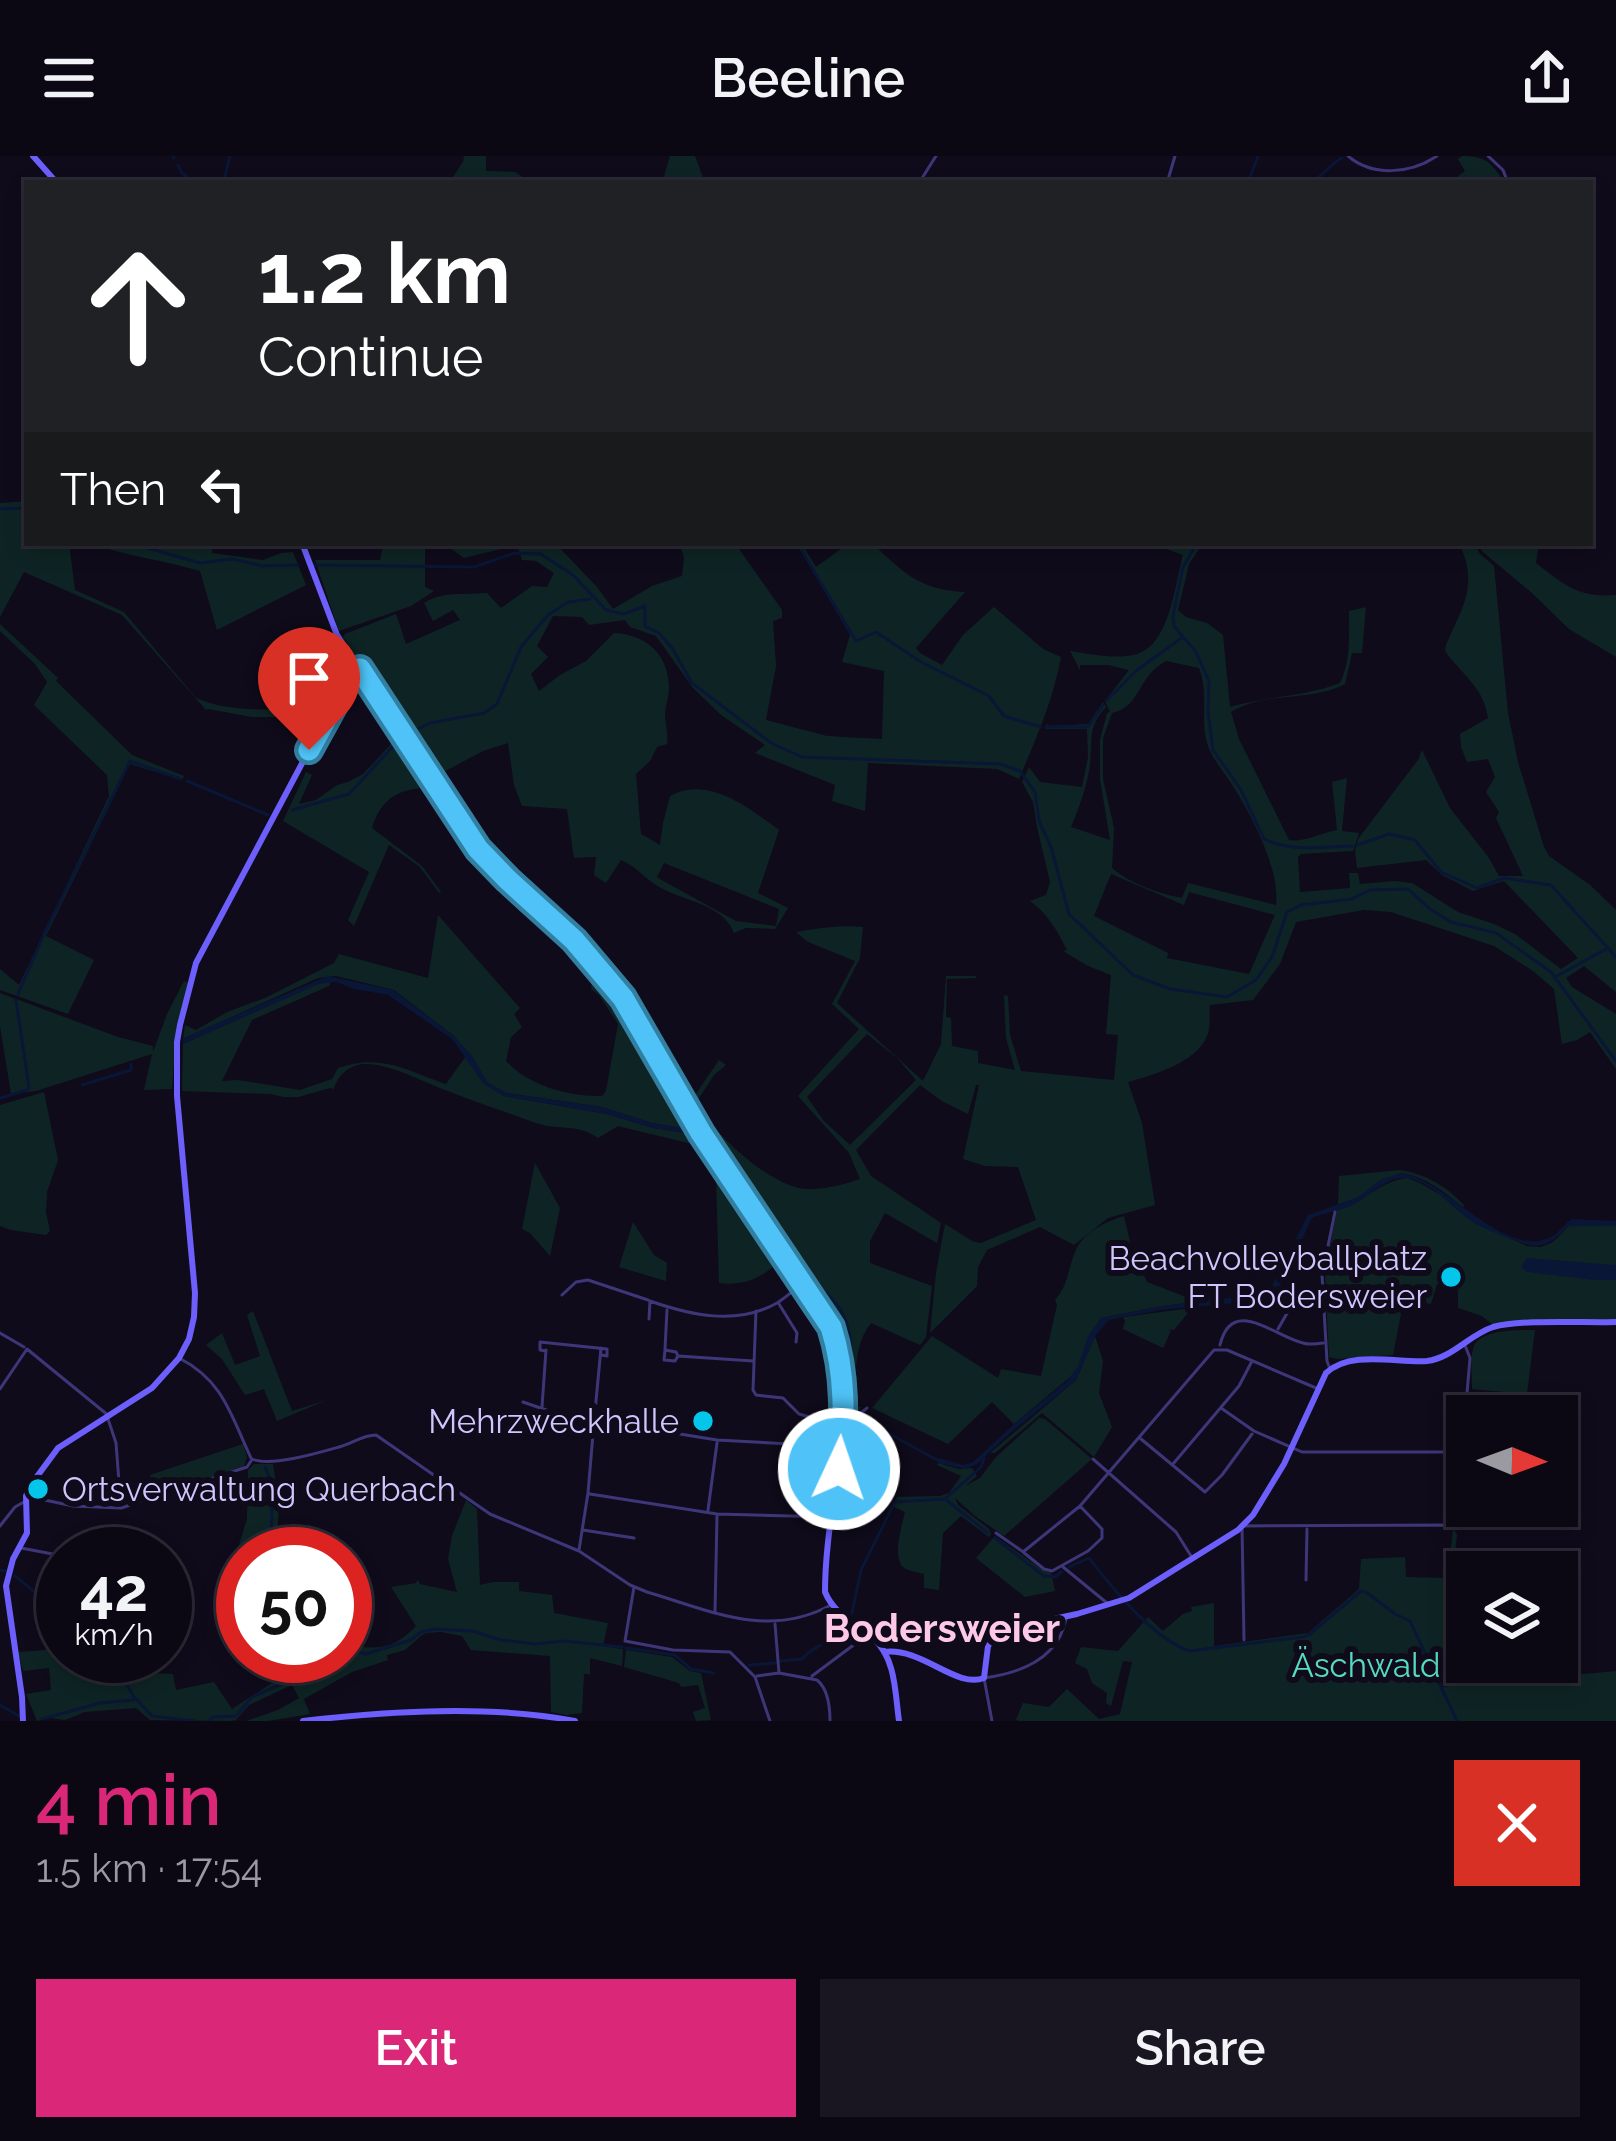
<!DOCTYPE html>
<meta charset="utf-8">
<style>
:root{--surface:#0b0814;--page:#191622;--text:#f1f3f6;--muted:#9a9aa0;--line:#2b2934;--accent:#db2777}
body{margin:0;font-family:Raleway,sans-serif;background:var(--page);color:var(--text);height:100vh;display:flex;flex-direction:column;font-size:45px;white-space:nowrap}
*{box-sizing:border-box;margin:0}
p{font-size:39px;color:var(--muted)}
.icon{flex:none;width:66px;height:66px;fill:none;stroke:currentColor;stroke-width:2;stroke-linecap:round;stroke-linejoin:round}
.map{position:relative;height:1565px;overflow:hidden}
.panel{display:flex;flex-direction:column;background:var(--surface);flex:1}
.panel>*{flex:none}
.hud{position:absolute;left:24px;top:24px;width:1569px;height:366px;border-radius:0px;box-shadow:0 6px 18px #0003,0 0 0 3px var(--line);background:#202124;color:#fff;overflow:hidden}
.needle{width:78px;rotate:91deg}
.fabs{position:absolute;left:1446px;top:1239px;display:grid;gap:24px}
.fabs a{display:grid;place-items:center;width:132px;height:132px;border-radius:0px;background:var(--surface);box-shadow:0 6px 18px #0003,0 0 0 3px var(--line);font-size:60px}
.speed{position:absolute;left:36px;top:1371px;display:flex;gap:24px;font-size:60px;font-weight:700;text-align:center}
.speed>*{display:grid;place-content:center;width:156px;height:156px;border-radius:50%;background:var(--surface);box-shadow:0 6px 18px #0003,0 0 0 3px var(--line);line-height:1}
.speed small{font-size:30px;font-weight:400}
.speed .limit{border:18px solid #d22;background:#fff;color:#111}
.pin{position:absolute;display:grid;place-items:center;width:102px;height:102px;color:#fff;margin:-123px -51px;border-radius:50% 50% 50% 0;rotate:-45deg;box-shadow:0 0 12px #0007}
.pin .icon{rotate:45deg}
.me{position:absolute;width:132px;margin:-66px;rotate:3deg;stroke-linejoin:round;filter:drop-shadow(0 0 9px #0008)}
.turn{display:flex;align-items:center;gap:42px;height:252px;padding:0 36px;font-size:54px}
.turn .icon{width:156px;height:156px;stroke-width:2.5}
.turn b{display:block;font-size:84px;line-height:102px}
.then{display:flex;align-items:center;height:114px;padding:0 36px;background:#0003;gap:24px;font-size:45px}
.round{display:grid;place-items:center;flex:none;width:126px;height:126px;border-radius:0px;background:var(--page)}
.headline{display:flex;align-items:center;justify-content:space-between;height:204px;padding:0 36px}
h1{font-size:72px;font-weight:600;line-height:90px;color:var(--accent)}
.primary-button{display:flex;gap:24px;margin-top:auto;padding:24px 36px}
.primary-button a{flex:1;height:138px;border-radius:0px;background:var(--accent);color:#fff;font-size:48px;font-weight:600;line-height:138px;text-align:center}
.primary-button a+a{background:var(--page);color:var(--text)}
header{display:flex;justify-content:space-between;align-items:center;height:156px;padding:0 36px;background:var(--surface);font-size:54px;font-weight:600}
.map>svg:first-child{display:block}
.green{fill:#0e2424;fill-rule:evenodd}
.water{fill:#091636}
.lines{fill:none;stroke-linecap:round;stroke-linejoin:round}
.stream{stroke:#091636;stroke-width:3}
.street{stroke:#3d3779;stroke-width:3}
.secondary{stroke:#6c5ffc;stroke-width:6}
.route-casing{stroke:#337fa1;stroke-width:30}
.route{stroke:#4fc3f7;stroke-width:21}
.poi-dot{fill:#04c6eb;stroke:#0f0b1b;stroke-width:4.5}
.labels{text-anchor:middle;stroke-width:12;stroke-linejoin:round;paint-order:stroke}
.poi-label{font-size:33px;fill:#d0c6fe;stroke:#0f0b1b;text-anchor:end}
.park-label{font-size:33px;fill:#55dbc2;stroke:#0f0b1b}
.quarter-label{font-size:39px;font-weight:bold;fill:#fec8e7;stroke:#0f0b1b}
</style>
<header><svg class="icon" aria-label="menu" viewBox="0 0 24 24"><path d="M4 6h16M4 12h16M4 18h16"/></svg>Beeline<svg class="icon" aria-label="share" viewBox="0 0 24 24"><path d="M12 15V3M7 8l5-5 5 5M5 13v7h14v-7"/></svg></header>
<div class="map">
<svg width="1616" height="1565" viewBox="0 0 1616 1565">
<rect width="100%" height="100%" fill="#0f0b1b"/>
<path class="green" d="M464,0h22v15l29,1 16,11h-82l14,-21z
M670,0h25l10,27h-43z
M1462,0c25,0 29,7 43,27h-62l9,-2 13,-10 -7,-12z
M27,345v42h42l6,47 49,22 72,86c34,15 76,11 113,12l8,2 -1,5h-64l-44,-8 -2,1 -84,-95 -98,-43 -24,45v-114z
M90,387h64l21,6 2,-6h35v10l51,7 18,-7 12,-1 13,33 -89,45 -17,-59c-37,-11 -75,-15 -110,-28z
M443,387h112l42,44 16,22 39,-23 30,-10 2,-19 -5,-14h62l-4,3 45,64v8l-9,3 3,45 -10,54 61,16 55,3 2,-68 -42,-9 8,-27 -54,-92h5l15,24 33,-24h23c32,30 47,47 93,49l-49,56 4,5 22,12 21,-30 31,-28 49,42 18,8c-8,43 -25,82 -42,122l-22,-10 -129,-6 -3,48 -33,-10 3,-16 -80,-32 10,-8 -44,-30 -28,-27 -37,-52 -26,-9 -5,-7 -36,5 -7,-8 -29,-1 -16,30 11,11 -17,17 8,17 21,-16 26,-14 28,-28c33,2 54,21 55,54 0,10 -4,19 -4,29 1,10 3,17 2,28l-10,3 -7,14 -14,13 5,60 19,11 3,-22 7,-27c38,-21 79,12 109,34l-21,63 30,15 -13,21 -29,-1 -12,5c-11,-31 -59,-33 -81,-50 -15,-11 -14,-14 -32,-23l-15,23 -12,-8 2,-18 -22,1 -7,-49 -45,-3 -8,-21 -6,-42 -25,8 -49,26 -91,-140 2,-3 51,-20 10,30 54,-24 -7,-10 -20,11 -9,-18c18,-12 41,-8 63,-10l14,15 31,-22 15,1 7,-14 -18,-12 -14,-1 -5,-15 -53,13zM664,707l115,46 -3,17 -40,-5 -71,-39 -8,-5z
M1150,387h53l-14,21 -11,46 8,7 21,6 16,12 7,72c36,-11 75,-10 110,-24 11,-22 9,-48 9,-72l17,-4 -4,46h-10l-7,31c-34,18 -81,7 -114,28l8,27 50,101c13,3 32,-7 48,-10l-5,-48 15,-4 -5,53 17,2 -6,18 -52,3 -3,3 2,35 50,-4 -1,-15h9l2,11 35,-3 17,2 46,29 36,12 21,10 46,35 17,-11 -74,-77 -31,10 -31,-16 -16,-15 -69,8 -2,-17 3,-12 60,-79 4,-10 28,58 39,50 10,18h24l-27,-58 3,-6 -13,-20 9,-15 -7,-18 -21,3 -6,-15 -1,-13 28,-16c-4,-31 -26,-43 -43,-67l1,-6c17,-39 33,-60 13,-102h15l6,11 14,12 14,147 10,49 26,85 5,9 41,29 26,25v82l-32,-26 -18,12 6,9 44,27v55l-26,-37 -13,8 -15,4 -8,-55 -21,-18 -39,-25 -103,-34 -27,-2 -68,12 -16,42 -27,36 -43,5c-1,9 1,23 -3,31 -11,27 -54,39 -79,46l14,41 13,82 -47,13 -34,27 -34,-18 -53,23 -9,17 -1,19 -47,47 6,-60 9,-49 29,18 7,1 55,-23 -18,-53 -33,-1 -22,-7 16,-74h-3l-8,29 -26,-13 -22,-16 -64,65 15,26 70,47 -4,20 -52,-30 -15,28v22l62,23 -6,51 -6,8 -49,-22c-18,22 -16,56 -14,84h4l-6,8 -7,-4c-6,-28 7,-56 -3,-83 -10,-29 -40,-47 -58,-72 -45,-64 -86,-129 -125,-198l3,-5 6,15 20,33 28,-41 7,5 -12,10 -20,31c23,26 64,70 101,81 18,6 48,-2 65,-8l-11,-26 -51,-57 61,-67 -27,-25 23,-43 -47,-19 -12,-10c23,-4 44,-7 67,-5l-3,31 -23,45 86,78 18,-37 5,-68h30v2l-29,1 -1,38 5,1 1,28 26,5v12l37,7 -9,-32 -2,-43 4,1 2,39 11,36 93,9 4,-45 -12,-1 5,-59 -23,-9 -25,-15 4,-1c-10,-20 -19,-36 -37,-49l16,-6 4,-13 -13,-55 -4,-25 -11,-20 7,-15 11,15 42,5 6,-30 -1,-28h-42l1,-5 4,2 38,-2 15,-22 3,5c-21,22 -12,37 -17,64 -4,20 -10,37 -18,56l39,13 -10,-61v-39l7,-27 3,-1 -5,-11 24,-31 -21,-5h-28v5l-10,-19c20,3 47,9 67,3 33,-10 38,-70 46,-99zM1166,505l33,7c10,25 1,50 8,75 5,17 20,32 29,48 18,29 44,80 40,114l-88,-22 -6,15c-25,-5 -51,-14 -70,-30l2,-40 -11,-49v-41l9,-25c30,-7 24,-36 54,-52zM1111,718l73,31 5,-13 86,23 -26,59 -82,-16 1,-5 -74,-37zM867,878l30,24 19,22 -66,65 -26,-24 -17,-24z
M1477,387h62l-3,20c28,22 43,35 80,32v62l-47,-28 -37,-36 -49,-41z
M398,389l27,1v41l9,4 -23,15 -72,25 -24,-71h65l3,-14z
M0,468l58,54 -2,3 76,74 52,21 -2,4 -52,-16 -84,172 48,24 -26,54 -68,-24v-21l19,16 90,-189 -2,-21 -73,-70 13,-23 -12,-18 -35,-33z
M394,585l20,26 11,21c-29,1 -45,13 -53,40l50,38 19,26 -2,1 -19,-26 -31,-22 -35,81 -6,-6 21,-48 -86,-51 23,-49 6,3 -13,29 17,-4 21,-15 11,-3 15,-8z
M438,759l82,93 -6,6 8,13 -11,10 -5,24c23,25 63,36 96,35l4,-5 12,-67 -19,-29 -8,-6 1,-8 6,1 24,30 25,50 41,67 -36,-6 -50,-16 -96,-14 -19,-11 -33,-46 -60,-46 -58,-14 -18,2 -135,61 2,-14 11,5 31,-18 38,-14 69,-35 5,-9 89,24z
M184,825l4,2 -12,51 -4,55 -28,1 8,-36 -116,37 -25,3 -11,-68v-33l118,44 35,9v6l14,-38z
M331,826l-2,4 -77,34 -30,61 16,-1 62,10 32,-11 6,-11c43,-15 67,2 108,16l20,-28 17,27 21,13 103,18 46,14 38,6 5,7 -4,3 -74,-18 -20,12c-20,-15 -40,-7 -62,-15 -29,-11 -59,-20 -88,-32 -23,-8 -55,-26 -80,-27 -17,-1 -30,10 -34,25l-4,-1 -32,9h-14l-14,-3 -88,-3 1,-47 136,-61z
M44,936l14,68 -11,32 -1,20 4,19 -4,4 -35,-5 -11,-4v-121z
M535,1007l25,45 -10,48 -20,-23 -8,-4z
M1400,1014c26,4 46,16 64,35l-1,3c-19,-17 -37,-31 -62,-35l-42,24 -21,8 1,-29z
M716,1020l61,87c-16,16 -36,23 -58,20z
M1407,1022l13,5 24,14 32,27 51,22 14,1 12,-5 16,-16h47v94l-123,5 -11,-9 -24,-8v-18l-21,-6 -6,20 -27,-6 -11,57 -56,4 -8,-2 -4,-85 12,-62c26,-7 43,-29 70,-32z
M1124,1060l7,30 16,36 39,15 40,1 -63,8 -62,12 -26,55 -61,51 -22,-22 -44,42 -76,-36 60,-72 66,42 3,-9 40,7 16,-71 -2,-5c13,-14 13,-31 20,-48 6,-18 31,-31 49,-36z
M633,1066l21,33 13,8 -1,18 -47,-14z
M1192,1152l-18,22 -6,-1 3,2 -8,17 -40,-19 2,-8 -2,-4z
M253,1155l39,100 35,-11 -50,21 -13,-32 -19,6 -23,-36 -16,-14 16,-12 13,32 25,-9 -13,-41z
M1535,1174l-8,64 -55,-5c0,-11 -2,-31 1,-40 4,-20 46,-19 62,-19z
M1095,1180l8,25 -4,32 13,34 -18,30 -52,-44 -47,40h-5l86,-73z
M1039,1262l6,1 47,40 -88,77 -29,-20 -20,-18 3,7 31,24 2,5 -2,3 -28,-21 -18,17 -4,57 -15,-2v-14c-4,-1 -19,-4 -21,-7 -11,-11 -1,-41 2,-55l-11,-5 3,-10 43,-1 9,-3 12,-17 -24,-11 1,-2 21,6 13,-1 5,8 -12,10 15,-8 16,-21z
M243,1288l4,13 -3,9 -92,31 -2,-22z
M254,1308h19l6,38 -2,40 4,12h-38v19l-5,-25 9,-29 1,-49z
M466,1344l11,9 3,76 13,-3h26v9l33,4 2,18 54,10 -5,23 20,3 -1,17 -32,-8v16h-6l-2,39 -16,2 -15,-3 -1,-56 -79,-6 -9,-14 -21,-4 -14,1 -5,2 -17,15 -18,5 1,5 -36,12 -48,27 6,15 -42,7h-22l32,-11 21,-12 -7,-13 -43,20 -13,15 -6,1 -80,-1 -14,-12 -51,4 -20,8 -14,-2 -14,3 -11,-27 25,-4 -2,-22 -26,3 -5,-19 28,-2v-37l17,5v38h48l15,16 47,2 3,16 38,-8 18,27 43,-28 -15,-25h17l15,22 11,-22h42v-11c31,4 47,6 71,-19l-25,-39 25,-4 2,-3 2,4 37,8 -9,-33 4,-23z
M1453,1373l4,5 -16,153 175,-16v50h-598l-2,-2 7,-16 26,4 18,-18 32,30 21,-5 12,-52 -9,-1 -12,45 -5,-3 1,-10 -15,-10 -5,-14 -12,-6 6,-16 37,4 30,-34 15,14 20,-17 9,-3 -1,-4 23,-4v43l94,-13 51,-44 2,-30 44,-2 1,20 41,1z
M995,1380l46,33 10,4 4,18 -30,6 -49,-39z
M626,1494l46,7 18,14 11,2 10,47 -15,1 -3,-9 12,-4 -7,-23 -17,2 -2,-4 -55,-16z"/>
<path class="water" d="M328,820l65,14 61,46 19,21 14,25 19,11 96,14 50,16 36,6 3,5 -38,-6 -46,-14 -103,-18 -21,-13 -31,-44 -64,-44 -34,-6 -18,-7 -17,2 -136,60v-5l16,-8z
M1401,1017c47,7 102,87 150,64 8,-4 13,-13 21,-18l44,2v5h-47c-26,25 -32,24 -66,10 -11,-5 -24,-9 -34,-17 -20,-13 -37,-38 -63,-41 -22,-2 -39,22 -58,29 -12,5 -25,6 -36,11l-33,70 -11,12 -108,10 -51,10 -14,16 -19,44 -68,55 -31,29 -11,5 -28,-6 1,-5 24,7 10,-3 41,-38 53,-43 11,-15 10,-30 13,-18 62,-12 105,-13 40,-78 50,-18 22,-17z
M1527,1102l89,7v15h-22l-67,-8 -4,-3 -1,-4z"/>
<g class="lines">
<path class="stream" d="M173,0l1,2
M178,9l4,8 13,10
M223,27l7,-27
M1248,27l10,-27
M1314,27c4,-6 22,-22 28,-25
M0,353l27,-1
M130,387l70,20 33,-4 29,7 36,-1
M797,387l59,98 20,-9 45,30 68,34 15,20 37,11
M1197,387l-14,24 -10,49 1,10 22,26 13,29 -1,31 5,38 28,40 23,49c27,13 58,8 88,7
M314,409l160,2 41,-14 26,1 32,21 33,35 18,4 21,-8v20l14,7 13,15 20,35 79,60 31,14 198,7 20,7 15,21 4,29 12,26 18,67 64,61 37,14 57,8 29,-17 16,-23 15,-45 14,-7 51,-6 18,-9 38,-1 22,20 21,13 45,11 55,39 65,89
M1107,544l30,-30 46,-33
M1046,571h42l15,-22
M410,577l20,-10 54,-10 13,-9 24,-57 27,-32 20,-13 22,-3
M187,625l81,34
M292,654l57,-16 45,-49
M1357,689l32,-11 26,6 26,32 36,16 27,-10 47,7 65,72
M1557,820l49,-27
M18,838l26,-60 86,-173 51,18
M82,929l49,-15v-6
M0,942l27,-8 2,-3 -13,-87
M689,975l18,-2c32,46 60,97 95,141 14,17 35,27 43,49 14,32 -4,70 17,100l77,42
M265,1311c14,28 1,58 10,87
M946,1342l35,-31 3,-9
M995,1382l49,38 11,1 6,-5
M1069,1411l20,-9c23,30 65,82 101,93l113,-14 7,-3 51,-43 5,1 29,22 15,7 47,100
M0,1414l5,1
M15,1420l48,39
M851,1461l10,-47 34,-68 50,-3 43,34
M626,1492l49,7 16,14 23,4
M345,1493l21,5 45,-14 10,-8 13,-3 38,2 29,9 34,4 29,-3 58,6
M110,1500l24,41 18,19 43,5
M780,1505l22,-2c13,-16 35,-17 47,-34
M749,1509l27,-2
M0,1549l19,11
M42,1563l58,-16 33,-3
M209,1565l4,-4 23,-1 16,-19 43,-19 7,-14 10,-8"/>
<path class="street" d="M1348,0c25,21 62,18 89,0
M1488,0l15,14 5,13
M919,27l17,-27
M1167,27l8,-27
M562,1139l14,-13 12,-2 60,20
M779,1148l18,29 -1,9
M756,1155l-3,79 3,5 27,3 16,16 25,7h27
M649,1163l1,-18c40,14 87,25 127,2 8,-5 15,-12 24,-17
M1278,1173l20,-35
M0,1177l24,14
M1220,1189c12,-50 55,-8 83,-2 6,2 14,1 20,0
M665,1193l2,-39
M546,1195l-6,-1v-8l67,7v7l-5,-1
M678,1200l-2,-4 -11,-2 -1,10 11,1 3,-5 75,5
M179,1202c45,23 52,58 72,100
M1330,1213l-3,-8 -5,-86 13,-63
M0,1233l27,-40 82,67
M523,1246l55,19 16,1 7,-74
M542,1251l4,-57
M1221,1252l33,23 48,21h160l8,-94 -6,-15
M108,1263l8,24 5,65
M852,1264l15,-12
M1141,1283l64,53 17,-17 30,-41
M252,1303c18,8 66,-6 87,-12 14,-4 24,-12 37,-12l114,79 89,37 51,34 17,7c62,18 119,47 182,14
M1093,1303l83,73 15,24
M1173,1308l66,-78 12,-23
M590,1338l127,20 114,3
M26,1340l47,10 48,2 126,-41 4,-6
M1080,1350l22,23v9l-14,13 -36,20 -8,-2 -21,-17 57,-46 134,-156h13l89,38
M836,1353l4,1c6,-29 10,-57 11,-87
M708,1354l9,-67
M0,1370l15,-19 9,-5
M583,1374l51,8
M996,1377l26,18
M21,1392l42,8
M579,1394l9,-57 6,-71 6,-1 117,19 111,6 -8,71
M71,1398l2,-15
M1063,1411l44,36
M1306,1424l1,-51
M634,1431l-9,54 48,9 57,2 25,25 15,44
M715,1456l2,-96
M775,1468l4,49
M1244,1484l-2,-114 211,-1 9,3
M757,1520l22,-3 38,7c11,9 13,27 13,41
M812,1520l55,-41
M992,1565l-8,-43c37,-5 74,-19 82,-59"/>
<path class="secondary" d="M33,0l24,27
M302,387l35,92 125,191 31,41 67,58 63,73 78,135 130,194c29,89 -6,175 -6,265 10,24 31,30 49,47 22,20 21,54 25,82
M884,1496c38,-5 72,37 100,26l4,-32 10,-15 79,-17 52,-16 109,-68 15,-15 31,-51 42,-91c25,-23 70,-10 101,-12 25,-3 42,-26 66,-34 29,-8 90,-4 123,-5
M23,1565l-1,-24 -16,-111 7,-27 14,-26 -1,-37 4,-10 28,-38 94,-60 27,-30 10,-19 5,-22 1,-24 -18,-197v-54l3,-17 16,-62 145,-273 10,-16 9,-5
M303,1565c84,-10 189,-16 272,0"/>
</g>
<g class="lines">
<g class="route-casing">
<path id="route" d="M309,594l42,-76 9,-5 118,180 30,31 66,60 49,58 78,135 130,194c15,47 14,94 8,142"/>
</g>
<use href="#route" class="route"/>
</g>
<g class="poi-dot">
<circle cx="1451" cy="1121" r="12"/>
<circle cx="703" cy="1265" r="12"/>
<circle cx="38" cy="1333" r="12"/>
</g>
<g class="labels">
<g class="poi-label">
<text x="1427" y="1114">Beachvolleyballplatz<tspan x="1427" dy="38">FT Bodersweier</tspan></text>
<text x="679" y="1277">Mehrzweckhalle</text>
<text x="62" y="1345" text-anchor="start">Ortsverwaltung Querbach</text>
</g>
<g class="park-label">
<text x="1366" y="1521">Äschwald</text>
</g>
<g class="quarter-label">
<text x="942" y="1486">Bodersweier</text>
</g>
</g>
</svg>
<div class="fabs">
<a><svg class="needle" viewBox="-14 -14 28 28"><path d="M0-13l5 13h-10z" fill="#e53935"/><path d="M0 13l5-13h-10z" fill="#9a9aa0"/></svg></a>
<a><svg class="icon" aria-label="layers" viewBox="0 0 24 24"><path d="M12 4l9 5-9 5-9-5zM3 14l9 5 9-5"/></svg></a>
</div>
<div class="speed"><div>42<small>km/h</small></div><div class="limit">50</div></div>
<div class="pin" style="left:309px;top:594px;background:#d93025"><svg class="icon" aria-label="arrive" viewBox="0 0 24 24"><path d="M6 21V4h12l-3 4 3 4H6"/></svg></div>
<svg class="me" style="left:839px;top:1313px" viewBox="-20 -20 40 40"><circle r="17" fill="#4fc3f7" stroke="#fff" stroke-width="3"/><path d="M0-11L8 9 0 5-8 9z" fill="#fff"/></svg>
<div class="hud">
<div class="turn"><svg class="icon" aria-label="ahead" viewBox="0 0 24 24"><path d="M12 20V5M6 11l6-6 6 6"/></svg><div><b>1.2 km</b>Continue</div></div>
<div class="then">Then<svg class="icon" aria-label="left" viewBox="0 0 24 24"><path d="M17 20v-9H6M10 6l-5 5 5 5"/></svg></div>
</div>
</div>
<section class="panel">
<div class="headline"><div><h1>4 min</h1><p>1.5 km · 17:54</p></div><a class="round" style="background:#d93025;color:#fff"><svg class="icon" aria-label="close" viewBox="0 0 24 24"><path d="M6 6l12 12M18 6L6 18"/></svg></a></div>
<div class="primary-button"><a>Exit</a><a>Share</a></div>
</section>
